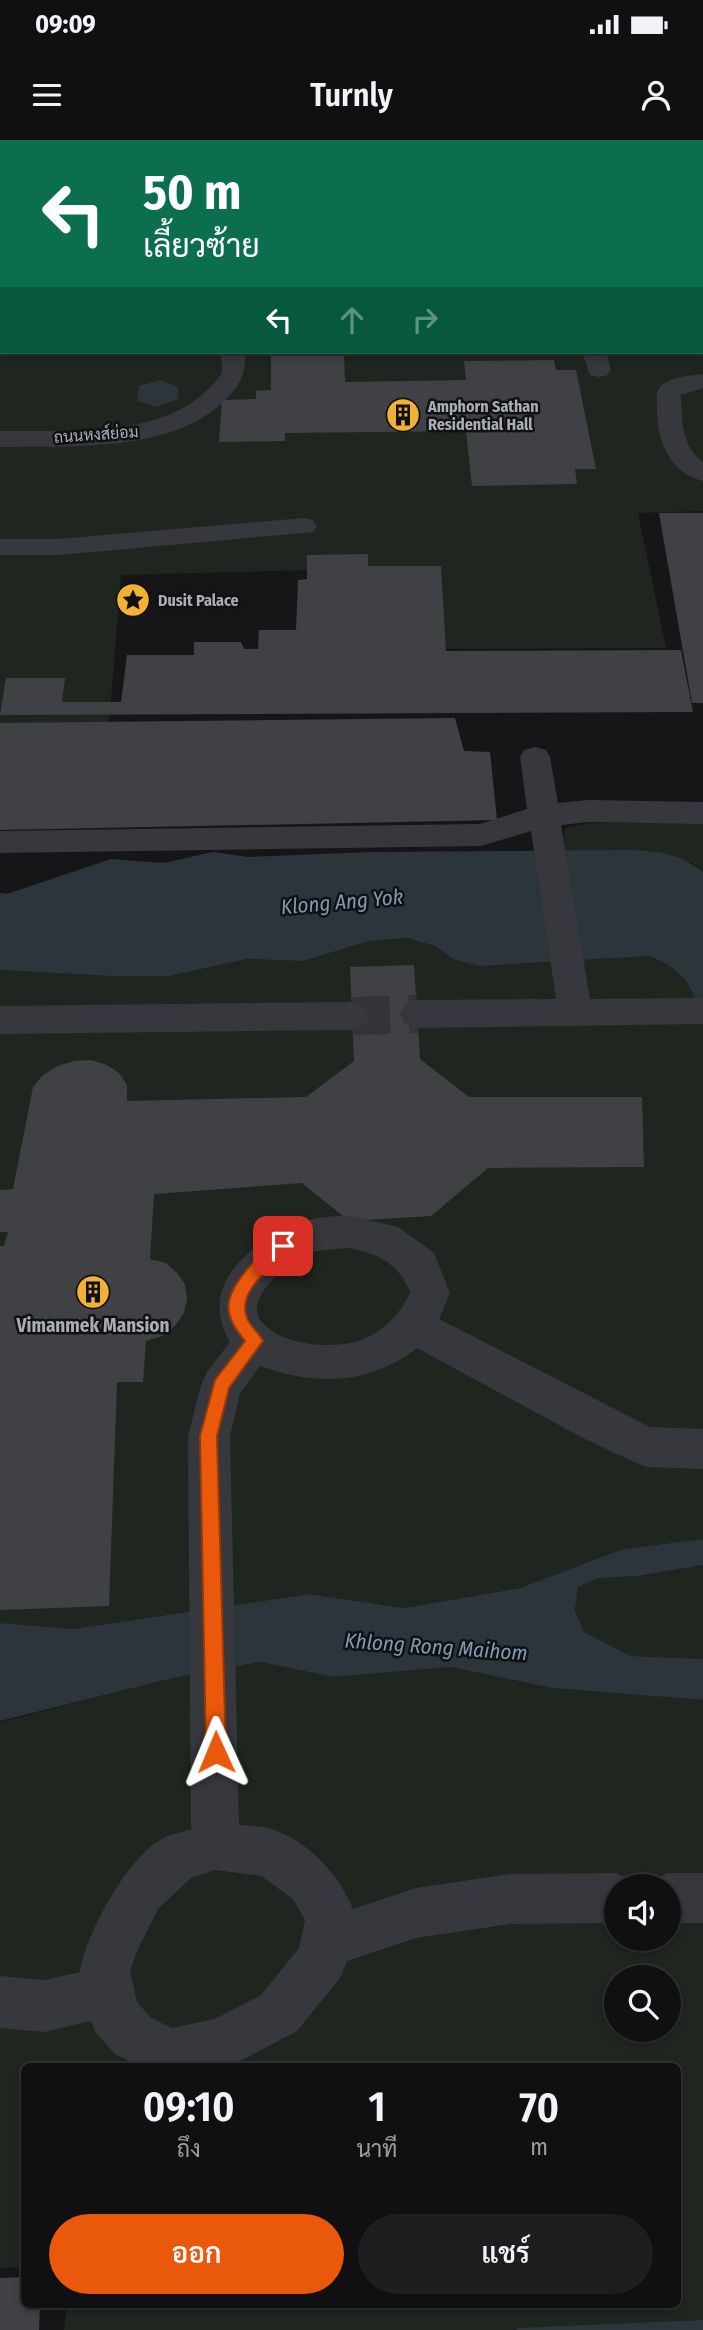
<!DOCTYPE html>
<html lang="th">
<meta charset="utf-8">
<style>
:root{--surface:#101012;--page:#1e1e20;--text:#f1f3f6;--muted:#9c9d9f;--line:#303032;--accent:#ea580c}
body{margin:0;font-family:"Fira Sans Condensed",Sarabun,sans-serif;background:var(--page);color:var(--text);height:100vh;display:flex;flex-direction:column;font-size:26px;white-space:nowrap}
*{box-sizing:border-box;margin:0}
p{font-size:23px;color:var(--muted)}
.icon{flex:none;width:38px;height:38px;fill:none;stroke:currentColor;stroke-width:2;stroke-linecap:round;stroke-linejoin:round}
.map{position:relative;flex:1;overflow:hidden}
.side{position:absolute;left:21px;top:1923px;width:660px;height:245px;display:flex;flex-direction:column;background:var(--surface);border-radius:10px;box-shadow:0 4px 10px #0003,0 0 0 2px var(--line)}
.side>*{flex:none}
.guide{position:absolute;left:0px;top:0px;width:704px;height:214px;box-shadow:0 4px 10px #0003,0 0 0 2px var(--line);background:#0b6e4f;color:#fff;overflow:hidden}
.fabs{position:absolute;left:604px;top:1734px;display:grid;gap:14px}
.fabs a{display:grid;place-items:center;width:77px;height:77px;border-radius:50%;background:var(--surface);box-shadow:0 4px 10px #0003,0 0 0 2px var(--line);font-size:35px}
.pin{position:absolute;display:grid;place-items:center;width:60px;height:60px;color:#fff;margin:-30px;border-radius:14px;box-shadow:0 4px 10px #0006}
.me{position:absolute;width:77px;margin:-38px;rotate:359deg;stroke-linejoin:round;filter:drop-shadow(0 0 5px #0008)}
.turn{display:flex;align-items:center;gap:24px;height:147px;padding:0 28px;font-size:32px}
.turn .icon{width:91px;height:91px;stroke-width:2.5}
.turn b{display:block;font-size:49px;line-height:60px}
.lanes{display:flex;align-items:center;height:66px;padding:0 28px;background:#0003;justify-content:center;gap:35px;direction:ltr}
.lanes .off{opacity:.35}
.eta{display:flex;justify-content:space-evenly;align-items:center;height:119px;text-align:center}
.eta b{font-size:42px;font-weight:600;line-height:49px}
.cta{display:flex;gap:14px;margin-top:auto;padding:14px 28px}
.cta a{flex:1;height:80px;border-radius:42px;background:var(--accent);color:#fff;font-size:28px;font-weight:600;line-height:80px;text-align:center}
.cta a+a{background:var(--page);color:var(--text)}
.status{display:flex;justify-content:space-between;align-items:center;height:49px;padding:0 35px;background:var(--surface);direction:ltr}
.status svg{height:19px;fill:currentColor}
header{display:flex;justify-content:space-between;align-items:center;height:91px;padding:0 28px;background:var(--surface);font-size:32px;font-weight:600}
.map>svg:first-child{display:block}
.green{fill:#1e261f;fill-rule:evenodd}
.water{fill:#2c353c}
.building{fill:#404145}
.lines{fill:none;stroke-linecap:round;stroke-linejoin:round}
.minor-tunnel{stroke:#333438;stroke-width:38;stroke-dasharray:38 19;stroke-linecap:butt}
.minor{fill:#37383d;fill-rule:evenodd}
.route{fill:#ea580c;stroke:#983908;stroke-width:2}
.labels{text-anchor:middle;stroke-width:5;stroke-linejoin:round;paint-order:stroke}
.far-poi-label{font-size:16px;font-weight:bold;fill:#a8adb8;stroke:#111113;text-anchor:start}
.far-street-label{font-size:16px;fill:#a8adb8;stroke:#111113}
.poi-label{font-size:19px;font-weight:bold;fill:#a8adb8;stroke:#111113}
.water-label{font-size:21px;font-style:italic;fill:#7f9bb3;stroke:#111113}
</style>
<div class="status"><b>09:09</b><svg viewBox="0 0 49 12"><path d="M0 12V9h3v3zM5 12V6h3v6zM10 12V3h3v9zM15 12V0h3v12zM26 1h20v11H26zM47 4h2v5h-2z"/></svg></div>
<header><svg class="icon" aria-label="menu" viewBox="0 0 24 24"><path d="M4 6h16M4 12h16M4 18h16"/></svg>Turnly<svg class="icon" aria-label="person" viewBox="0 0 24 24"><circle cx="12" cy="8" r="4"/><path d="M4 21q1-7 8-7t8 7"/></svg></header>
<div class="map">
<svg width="703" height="2190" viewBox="0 0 703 2190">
<rect width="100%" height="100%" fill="#161618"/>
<path class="green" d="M205,0h409v2h-410z
M0,9l2,203h700l1,-173v332l-65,2 28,135 -232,1 -6,-82 -307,8 -13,164 -108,23z
M591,683h112v49l-12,-10 -130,-11 4,-23z
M407,798l28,8 20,14 24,6 171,-10c37,16 41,29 53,65v518l-80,10 -103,39 -116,20 -95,-14 -236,35 -73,-6v-653l111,6h58l78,-17 56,2 66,-20z
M703,1425v94l-72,-3 -47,-24 -9,-22 3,-23 21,-9 39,-2z
M260,1522l73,15 118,-10 101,21 151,12v620l-188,10h-451l3,-25h610v-238h-653v200l-24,1v-546l173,-44zM616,1746h52v53h-52zM616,1838h52v52h-52z"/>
<path class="water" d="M161,240l18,8 -1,11 -21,8 -20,-6 2,-15z
M634,710c27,2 47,4 69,22v149c-12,-36 -16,-49 -53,-65l-171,10 -24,-6 -20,-14 -28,-8 -38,3 -66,20 -56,-2 -78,17h-58l-111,-6v-77l7,1 104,-35 53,4 49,-11 35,5 124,-5z
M703,1399v26l-65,11 -39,2 -21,9 -3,23 9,22 47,24 72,3v41l-151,-12 -101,-21 -118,10 -73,-15 -87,16 -173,43v-98l73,6 236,-35 95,14 116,-20 103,-39z
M703,2180v10h-188l3,-2z"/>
<path class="building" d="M271,212h73l1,30 121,-2 -2,-19 90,-1 2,10h20l20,99h-21l2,15 -105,2 -6,-55 -181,2v8l-66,1 3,-42 34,-1v-8l15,-1z
M659,373h44v190h-11z
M368,414v12h73l5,85 235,-1 12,62 -693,3 6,-37h59l-3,24h59l6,-47h67v-13h47l3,7h14l1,-19h37l2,-50 9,-1v-24z
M455,578l9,33 26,1 7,68 -497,10v-107z
M414,825l6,94 49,38h173l2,70 -156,1 -57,48 -82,5 -47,-38 -148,11 -4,65 16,4 11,10 8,11 2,15 -3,14 -9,13 -13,10 -16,5 -3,41h-26l-8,224 -109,4v-364h4l4,-14h-8v-42l13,-1 20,-102 10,-12 15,-9 16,-5 17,-1 16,5 12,8 8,12v16l179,-4 48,-36 -4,-94z
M24,2137v28h16l-1,25h-39v-52z"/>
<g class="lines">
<path class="minor-tunnel" d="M352,876l65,-2"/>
<path class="minor" d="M349,0h20v2h-20z
M557,0h20l1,2h-20z
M702,44h1v12h-1z
M0,50h2v12h-2z
M0,154h2v14h-2z
M221,212h24c1,21 -4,32 -19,47 -52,54 -156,47 -226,48v-16c64,-1 159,8 207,-41 5,-4 11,-10 14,-16 2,-7 0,-15 0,-22z
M582,212h24l5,18 -3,5 -9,2 -9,-2z
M703,234v14l-22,7c1,25 0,51 22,67v19c-35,-9 -46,-41 -46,-74 0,-7 -2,-15 4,-21 11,-10 28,-10 42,-12z
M304,378l9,2 4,6 -4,6 -254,23h-59v-16h59z
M535,607l11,3 4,7 8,46 31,-3 114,2v22l-114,-2 -28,3 29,174 113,-1v26l-286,4 -12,-4 -5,-10 5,-10 12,-4 139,-1 -25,-168 -50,15 -481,7v-22l480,-7 47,-15 -7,-52 4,-7z
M352,862l12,4 5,10 -5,10 -12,4 -352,4v-28z
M350,1076l48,11 36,26 16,40 -11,26 211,108 53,2v40l-56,-2 -15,-6 -49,-23 -166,-90c-47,37 -102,38 -157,18l-20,27 -10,43 9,389c11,1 23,1 33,4 37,13 66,44 81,80l63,-21 94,-14 106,-1 17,8 3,5h-20v37l-106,1 -94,14 -69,23 -7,17 -43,53 -68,36h-89l-25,-13 -19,-21 -5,-12 -47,11 -44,-4v-52l44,4 36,-8c6,-38 46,-112 80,-132 9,-5 21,-8 31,-11l-3,-393 13,-51 6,-13 23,-30c-35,-58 25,-105 77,-121 14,-5 29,-5 43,-5zM350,1108c29,6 50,16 60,45 -10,21 -26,38 -49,47 -28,10 -80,6 -100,-19 -19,-23 32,-64 52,-69 12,-3 25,-3 37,-4zM215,1730l46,6 32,23 12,21 -6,28 -38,47 -46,24 -43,9 -21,-10 -14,-16 -7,-32 9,-23 19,-38 33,-31z
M668,1733h35v50h-35v-37h-20l3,-5z"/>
</g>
<path class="route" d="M283,1099l6,2 2,5 -2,5c-17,16 -53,40 -42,67 3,8 12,15 16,23l-34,47 -12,48 9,316 -3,6 -7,3 -7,-3 -3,-6 -6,-316 15,-56 30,-39c-9,-11 -19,-25 -16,-40 4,-20 36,-55 54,-62z"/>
<defs>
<g id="building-disc" transform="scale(1.75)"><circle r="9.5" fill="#f1b134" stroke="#111113"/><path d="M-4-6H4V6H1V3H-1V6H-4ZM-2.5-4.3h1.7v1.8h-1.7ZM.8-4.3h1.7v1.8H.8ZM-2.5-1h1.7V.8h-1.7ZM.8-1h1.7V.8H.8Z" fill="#111"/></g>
<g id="sight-disc" transform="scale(1.75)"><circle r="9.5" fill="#f1b134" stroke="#111113"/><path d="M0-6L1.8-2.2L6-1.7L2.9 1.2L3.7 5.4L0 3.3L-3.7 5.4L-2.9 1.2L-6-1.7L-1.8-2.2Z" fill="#111"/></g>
</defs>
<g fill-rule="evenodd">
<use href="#building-disc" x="403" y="275"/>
<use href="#sight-disc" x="133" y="460"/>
<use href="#building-disc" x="93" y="1152"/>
</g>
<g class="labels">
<g class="far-poi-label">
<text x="428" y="272">Amphorn Sathan<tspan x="428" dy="18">Residential Hall</tspan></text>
<text x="158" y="466">Dusit Palace</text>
</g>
<g class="far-street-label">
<text transform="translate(96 294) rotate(-4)" y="6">ถนนหงส์ย่อม</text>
</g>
<g class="poi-label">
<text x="93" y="1192">Vimanmek Mansion</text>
</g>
<g class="water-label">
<text transform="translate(342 762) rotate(-5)" y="7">Klong Ang Yok</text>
<text transform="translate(436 1507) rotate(4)" y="7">Khlong Rong Maihom</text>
</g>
</g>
</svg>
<div class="fabs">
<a><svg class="icon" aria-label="sound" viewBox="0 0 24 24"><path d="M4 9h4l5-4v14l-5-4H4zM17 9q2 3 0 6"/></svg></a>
<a><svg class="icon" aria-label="search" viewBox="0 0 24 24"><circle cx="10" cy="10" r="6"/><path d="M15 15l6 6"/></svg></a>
</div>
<div class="pin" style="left:283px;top:1106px;background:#d93025"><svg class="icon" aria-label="arrive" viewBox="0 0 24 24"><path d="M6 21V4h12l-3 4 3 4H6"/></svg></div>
<svg class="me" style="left:216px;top:1612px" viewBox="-20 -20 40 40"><path d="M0-17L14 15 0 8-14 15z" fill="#ea580c" stroke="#fff" stroke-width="4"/></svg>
<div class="guide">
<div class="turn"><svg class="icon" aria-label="left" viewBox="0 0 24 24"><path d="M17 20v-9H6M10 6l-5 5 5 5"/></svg><div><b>50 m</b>เลี้ยวซ้าย</div></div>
<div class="lanes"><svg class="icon" aria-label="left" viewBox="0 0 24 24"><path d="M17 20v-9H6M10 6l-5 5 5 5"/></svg><svg class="icon off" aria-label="ahead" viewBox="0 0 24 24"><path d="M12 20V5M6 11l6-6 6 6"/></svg><svg class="icon off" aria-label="right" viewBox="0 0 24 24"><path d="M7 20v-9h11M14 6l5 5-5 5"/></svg></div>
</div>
<section class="side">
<div class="eta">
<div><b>09:10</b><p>ถึง</p></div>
<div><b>1</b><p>นาที</p></div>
<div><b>70</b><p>m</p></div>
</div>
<div class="cta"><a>ออก</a><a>แชร์</a></div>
</section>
</div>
